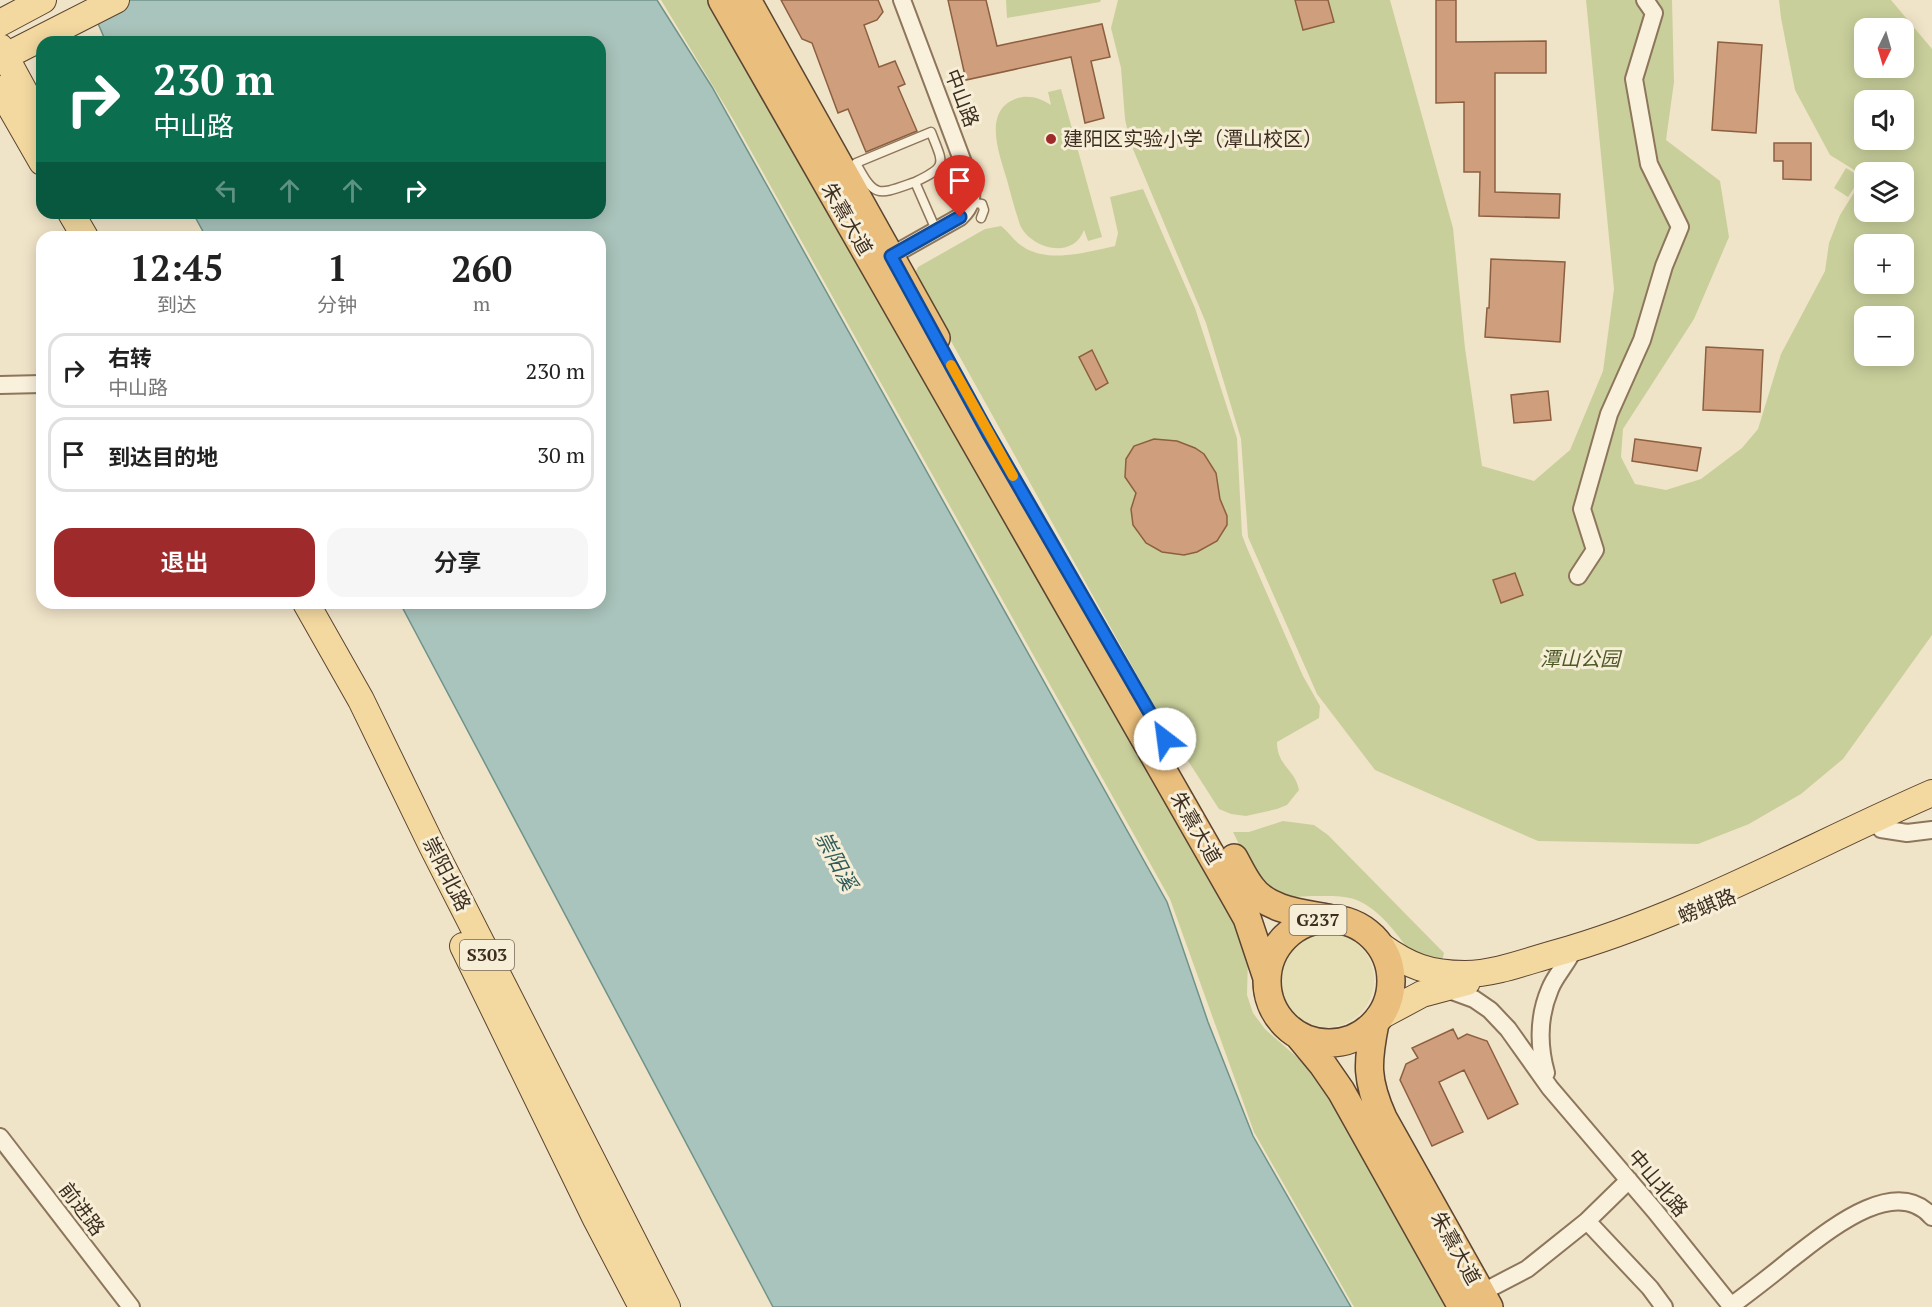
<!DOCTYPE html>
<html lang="zh">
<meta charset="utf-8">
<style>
:root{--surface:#fff;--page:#f6f6f6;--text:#222;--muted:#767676;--line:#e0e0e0;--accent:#9e2a2b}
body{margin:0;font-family:"PT Serif","Noto Sans SC",serif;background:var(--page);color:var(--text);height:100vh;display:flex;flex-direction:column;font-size:22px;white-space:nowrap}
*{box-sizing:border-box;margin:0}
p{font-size:20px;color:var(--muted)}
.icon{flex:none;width:33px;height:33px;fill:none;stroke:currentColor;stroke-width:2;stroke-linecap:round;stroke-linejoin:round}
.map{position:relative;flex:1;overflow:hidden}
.drawer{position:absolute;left:36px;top:231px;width:570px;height:378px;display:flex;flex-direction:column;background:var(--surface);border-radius:18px;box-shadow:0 3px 15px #0003}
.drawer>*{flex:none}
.top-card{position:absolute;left:36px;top:36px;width:570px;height:183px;border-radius:18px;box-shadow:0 3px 15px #0003;background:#0b6e4f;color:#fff;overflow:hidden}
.needle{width:39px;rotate:185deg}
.buttons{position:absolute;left:1854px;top:18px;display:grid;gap:12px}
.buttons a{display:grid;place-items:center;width:60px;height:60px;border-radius:12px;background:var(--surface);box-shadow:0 3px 15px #0003;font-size:30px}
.pin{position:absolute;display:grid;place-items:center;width:51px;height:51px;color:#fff;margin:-62px -26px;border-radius:50% 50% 50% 0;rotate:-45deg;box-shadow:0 0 6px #0007}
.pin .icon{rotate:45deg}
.me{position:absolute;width:66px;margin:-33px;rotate:330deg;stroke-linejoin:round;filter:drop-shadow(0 0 4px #0008)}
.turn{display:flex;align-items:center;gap:21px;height:126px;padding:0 18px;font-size:27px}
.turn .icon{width:78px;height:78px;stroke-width:2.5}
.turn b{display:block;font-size:42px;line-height:51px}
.lanes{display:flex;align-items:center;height:57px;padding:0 18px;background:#0003;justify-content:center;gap:30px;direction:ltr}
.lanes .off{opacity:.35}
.eta{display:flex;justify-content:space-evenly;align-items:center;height:102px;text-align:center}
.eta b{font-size:36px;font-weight:600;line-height:42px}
.primary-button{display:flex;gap:12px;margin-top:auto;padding:12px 18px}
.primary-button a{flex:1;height:69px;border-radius:18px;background:var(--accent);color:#fff;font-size:24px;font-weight:600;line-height:69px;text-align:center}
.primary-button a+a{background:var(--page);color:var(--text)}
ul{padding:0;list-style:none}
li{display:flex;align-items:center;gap:18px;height:75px;margin:0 12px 9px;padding:0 6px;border:3px solid var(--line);border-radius:18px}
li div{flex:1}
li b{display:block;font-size:22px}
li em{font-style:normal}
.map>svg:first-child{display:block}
.farmland{fill:#e6deb5}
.green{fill:#c9cf9b;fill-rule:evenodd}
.water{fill:#a9c4bc;stroke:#6f938a;stroke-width:1.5}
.building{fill:#cf9f7d;stroke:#8d5f41;stroke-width:1.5}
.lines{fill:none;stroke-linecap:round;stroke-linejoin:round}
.service-casing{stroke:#8d765c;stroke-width:11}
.minor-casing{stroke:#8d765c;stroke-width:20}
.primary-casing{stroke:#5b4430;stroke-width:28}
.trunk-casing{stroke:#5b4430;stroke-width:30}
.service{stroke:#faf1dc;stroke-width:8}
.minor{stroke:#faf1dc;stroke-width:16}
.primary{stroke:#f3d9a0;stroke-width:26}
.trunk{stroke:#eabe7c;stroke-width:27}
.route-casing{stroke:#114b97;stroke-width:15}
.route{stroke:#1a73e8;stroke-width:10}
.slow{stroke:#f59e0b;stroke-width:10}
.poi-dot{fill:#9e2a2b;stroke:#f7eed8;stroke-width:2}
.labels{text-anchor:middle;stroke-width:6;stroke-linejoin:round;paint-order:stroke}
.shield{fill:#f7eed8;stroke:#756857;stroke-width:1.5}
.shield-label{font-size:18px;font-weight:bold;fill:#3d2e20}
.street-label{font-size:20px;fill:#3d2e20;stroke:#f7eed8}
.poi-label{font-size:20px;fill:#3d2e20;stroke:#f7eed8;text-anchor:start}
.park-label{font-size:20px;font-style:italic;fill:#4d5a26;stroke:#f7eed8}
.water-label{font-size:21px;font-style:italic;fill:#2f5d5a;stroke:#f7eed8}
</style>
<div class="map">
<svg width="1932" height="1307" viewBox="0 0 1932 1307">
<rect width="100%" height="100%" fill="#f0e4c8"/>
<path class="farmland" d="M1280 980a47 47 0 1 1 94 0a47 47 0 1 1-94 0Z"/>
<path class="green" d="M661,0h50l521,907 16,50 -1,38 6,18 12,16 35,31 24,28 130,219h-100l-100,-175 -84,-233 -437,-780z
M1006,0h95l-1,2 -93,16z
M1118,0h272l63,228 12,120 17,118 52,15 36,-31 33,-79 11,-82 -28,-289h86l2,82 -8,58 54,41 9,56 -35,82 -71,110 -2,28 14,27 31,6 35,-11 41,-31 16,-19 23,-75 44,-83 4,-28 11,-28 24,-38v35h40v-40h-40v4l-34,-21 -35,-65 -14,-72 -2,-18h112l41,49v586l-89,124 -42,35 -52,30 -51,20 -160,-3 -163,-71 -58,-76 -69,-157 -7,-98 -35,-116 -76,-181 -5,-23 -4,-51 -10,-40zM1864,28h40v40h-40zM1864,100h40v40h-40zM1864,244h40v40h-40zM1864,316h40v40h-40z
M1061,89l41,148 -14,4 -4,-11c-11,30 -53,19 -64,-5 -5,-15 -9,-30 -13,-45 -7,-24 -25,-68 8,-81 13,-5 25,-1 36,6l-3,-13z
M1846,168l15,9 -13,20 -14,-9z
M1143,189l52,119 42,130 5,97 5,13 56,128 17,30 -1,12 -42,24c0,24 18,27 22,48l-12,15 -10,4 -31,7 -15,-2 -12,-5 -54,-84 -247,-443 -3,-9 3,-6 67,-38 16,-3c8,6 13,15 21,20 25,18 66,6 93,0l3,-13 -8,-36z
M1283,821l31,4 14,10 116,118 -2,8 -28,-4c-16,-21 -34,-49 -60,-58 -13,-4 -29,-3 -42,-3 -8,0 -20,2 -28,0 -26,-8 -40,-42 -51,-64h16z"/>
<path class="water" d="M88,0h569l55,87 455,815 41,120 45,114 98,171h-578l-373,-704h200v-366h-394l-13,-24h407v-171h-494z"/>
<path class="building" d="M781,0h97l5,12 -6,8 -13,5 15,42 16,-6 10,23 -7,3 19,44 -51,21 -18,-43 -10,4 -26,-70 -10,-4z
M948,0h38l11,46 105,-22 8,33 -19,4 13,57 -19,5 -14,-66 -105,23z
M1295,0h33l6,22 -31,8z
M1436,0h20v42l90,-1v32h-51v119l65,2 -1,24 -80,-2 1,-44h-16v-70l-28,1z
M1718,42l44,3 -6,88 -44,-3z
M1774,143h37v37l-28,-1v-18h-9z
M1491,259l74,3 -5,80 -75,-5 2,-29h2z
M1706,347l57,3 -3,62 -57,-2z
M1092,350l16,33 -12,7 -17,-33z
M1548,391l3,29 -37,3 -3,-28z
M1154,439l23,2 18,7 9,6 12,19 4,26 7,17v9l-10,16 -20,11 -13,3 -22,-3 -16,-9 -13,-18 -2,-16 5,-16 -11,-16 1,-18 8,-13z
M1635,439l66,9 -4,23 -65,-10z
M1515,573l8,22 -22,8 -8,-23z
M1453,1029l5,10 9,-5 20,7 31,63 -30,15 -24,-49 -25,12 24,50 -31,14 -32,-66 6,-16 12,-6 -6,-10z"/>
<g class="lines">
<g class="service-casing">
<path id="service" d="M915,182c-37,13 -40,17 -59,-19l75,-31c12,32 18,34 -16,50l21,48
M970,206l5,-3 7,1 2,6 -3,8"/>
</g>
<g class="minor-casing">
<path id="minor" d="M882,261l78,-44c12,-11 13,-21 10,-36l-68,-181
M0,385l42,-1
M1578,576l17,-26 -13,-41 27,-95 33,-74 22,-74 16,-39 -31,-63 -15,-85 20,-66 -9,-13
M1881,829l26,4 25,-3
M1444,988l30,11 16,11 18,19 42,59 105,123 77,96
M1546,1073c-8,-29 -8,-56 4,-84 4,-11 14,-22 20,-33
M0,1137l131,170
M1629,1180l-42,41 63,67 14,19
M1481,1293l46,-24 60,-48
M1731,1306c20,-15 40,-30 59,-46 32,-24 104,-88 142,-43"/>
</g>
<g class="primary-casing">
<path id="primary" d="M0,23l43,-23
M0,47l42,77
M0,59l116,-59
M0,89l42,73
M71,213l14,24
M306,603l55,97 71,146 235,461
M463,946l133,273 46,88
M1381,946c28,20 48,28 84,28 29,0 60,-12 88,-20 133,-37 253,-106 379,-161
M1379,1017l43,-23 45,-12"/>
</g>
<g class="trunk-casing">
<path id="trunk" d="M722,0l512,895 13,23 19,57
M747,0l189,338
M1234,858c5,9 10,20 17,29 16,23 50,26 77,31
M1267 981a62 62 0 1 1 124 0a62 62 0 1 1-124 0Z
M1375,1023c-8,40 -9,57 8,95l106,189
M1299,1036l24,29 18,26 121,216"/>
</g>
<use href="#service" class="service"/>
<use href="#minor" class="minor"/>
<use href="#primary" class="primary"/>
<use href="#trunk" class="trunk"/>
</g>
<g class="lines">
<g class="route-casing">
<path id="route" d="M960,217l-69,39 97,177 177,306"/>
</g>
<use href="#route" class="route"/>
<path class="slow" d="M951,365l62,111"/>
</g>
<circle class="poi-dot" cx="1051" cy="139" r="6"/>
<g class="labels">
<g class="shield">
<rect x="1289.5" y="905" width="57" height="30" rx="4.5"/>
<rect x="460" y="940" width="54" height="30" rx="4.5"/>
</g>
<g class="shield-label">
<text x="1318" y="926">G237</text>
<text x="487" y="961">S303</text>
</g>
<g class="street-label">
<text transform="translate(962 98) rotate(69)" y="7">中山路</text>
<text transform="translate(847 219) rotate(60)" y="7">朱熹大道</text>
<text transform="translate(1196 828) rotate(60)" y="7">朱熹大道</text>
<text transform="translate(447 874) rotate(63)" y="7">崇阳北路</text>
<text transform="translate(1707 906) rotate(-22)" y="7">螃蜞路</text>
<text transform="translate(1658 1183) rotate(50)" y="7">中山北路</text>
<text transform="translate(82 1209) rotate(53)" y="7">前进路</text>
<text transform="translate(1456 1248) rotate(61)" y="7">朱熹大道</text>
</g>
<g class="poi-label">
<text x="1063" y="146">建阳区实验小学（潭山校区）</text>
</g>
<g class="park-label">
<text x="1580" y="666">潭山公园</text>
</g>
<g class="water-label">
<text transform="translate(836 861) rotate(62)" y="7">崇阳溪</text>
</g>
</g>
</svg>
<div class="buttons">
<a><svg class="needle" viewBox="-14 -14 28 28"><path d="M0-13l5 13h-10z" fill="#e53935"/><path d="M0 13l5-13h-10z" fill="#767676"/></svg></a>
<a><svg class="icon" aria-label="sound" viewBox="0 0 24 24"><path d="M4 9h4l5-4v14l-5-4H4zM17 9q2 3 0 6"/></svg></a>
<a><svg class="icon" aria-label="layers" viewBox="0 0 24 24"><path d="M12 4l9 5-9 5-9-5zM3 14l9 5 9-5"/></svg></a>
<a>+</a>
<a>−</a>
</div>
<div class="pin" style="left:960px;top:217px;background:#d93025"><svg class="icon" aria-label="arrive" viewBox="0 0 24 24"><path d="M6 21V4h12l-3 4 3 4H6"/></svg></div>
<svg class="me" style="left:1165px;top:739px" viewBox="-20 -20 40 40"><circle r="19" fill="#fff"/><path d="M0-13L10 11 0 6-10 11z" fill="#1a73e8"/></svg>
<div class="top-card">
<div class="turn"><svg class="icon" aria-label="right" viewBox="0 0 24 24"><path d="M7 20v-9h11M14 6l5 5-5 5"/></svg><div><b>230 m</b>中山路</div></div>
<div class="lanes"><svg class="icon off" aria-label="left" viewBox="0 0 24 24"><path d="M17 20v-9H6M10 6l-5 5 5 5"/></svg><svg class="icon off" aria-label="ahead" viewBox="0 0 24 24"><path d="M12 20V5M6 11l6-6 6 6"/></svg><svg class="icon off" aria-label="ahead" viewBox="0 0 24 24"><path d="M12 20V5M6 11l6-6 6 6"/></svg><svg class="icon" aria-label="right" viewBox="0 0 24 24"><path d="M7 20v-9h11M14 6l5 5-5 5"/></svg></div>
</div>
<section class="drawer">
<div class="eta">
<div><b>12:45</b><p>到达</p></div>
<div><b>1</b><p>分钟</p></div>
<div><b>260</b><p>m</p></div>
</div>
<ul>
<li><svg class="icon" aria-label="right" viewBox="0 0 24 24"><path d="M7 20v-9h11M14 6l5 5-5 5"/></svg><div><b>右转</b><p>中山路</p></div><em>230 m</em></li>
<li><svg class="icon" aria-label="arrive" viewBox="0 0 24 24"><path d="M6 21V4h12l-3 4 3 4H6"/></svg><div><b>到达目的地</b></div><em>30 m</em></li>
</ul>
<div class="primary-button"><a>退出</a><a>分享</a></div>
</section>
</div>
